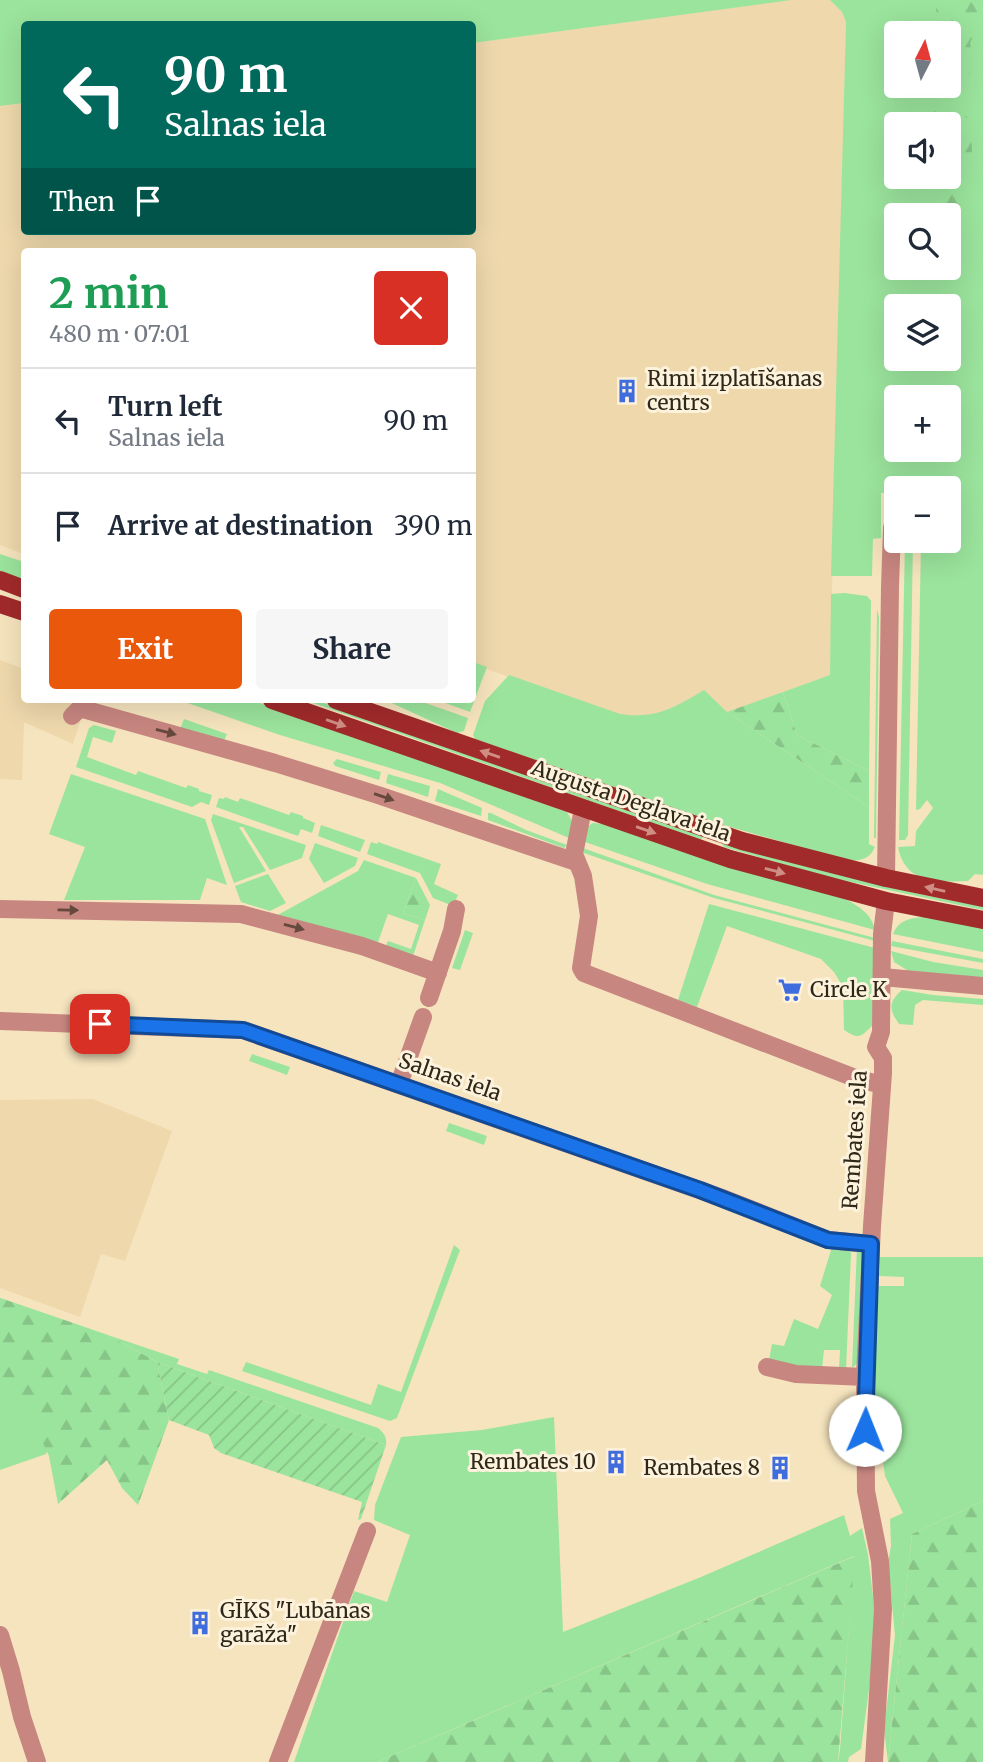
<!DOCTYPE html>
<meta charset="utf-8">
<style>
:root{--surface:#fff;--page:#f6f6f7;--text:#1f2937;--muted:#747a83;--line:#e0e1e3;--accent:#ea580c}
body{margin:0;font-family:Merriweather,serif;background:var(--page);color:var(--text);height:100vh;display:flex;flex-direction:column;font-size:26px;white-space:nowrap}
*{box-sizing:border-box;margin:0}
p{font-size:23px;color:var(--muted)}
.icon{flex:none;width:38px;height:38px;fill:none;stroke:currentColor;stroke-width:2;stroke-linecap:round;stroke-linejoin:round}
.map{position:relative;flex:1;overflow:hidden}
.side{position:absolute;left:21px;top:248px;width:455px;height:455px;display:flex;flex-direction:column;background:var(--surface);border-radius:7px;box-shadow:0 7px 28px #0002}
.side>*{flex:none}
.hud{position:absolute;left:21px;top:21px;width:455px;height:214px;border-radius:7px;box-shadow:0 7px 28px #0002;background:#00695c;color:#fff;overflow:hidden}
.needle{width:46px;rotate:6deg}
.tools{position:absolute;left:884px;top:21px;display:grid;gap:14px}
.tools a{display:grid;place-items:center;width:77px;height:77px;border-radius:7px;background:var(--surface);box-shadow:0 7px 28px #0002;font-size:35px}
.pin{position:absolute;display:grid;place-items:center;width:60px;height:60px;color:#fff;margin:-30px;border-radius:14px;box-shadow:0 4px 10px #0006}
.me{position:absolute;width:77px;margin:-38px;rotate:1deg;stroke-linejoin:round;filter:drop-shadow(0 0 5px #0008)}
.turn{display:flex;align-items:center;gap:24px;height:147px;padding:0 28px;font-size:32px}
.turn .icon{width:91px;height:91px;stroke-width:2.5}
.turn b{display:block;font-size:49px;line-height:60px}
.then{display:flex;align-items:center;height:66px;padding:0 28px;background:#0003;gap:14px;font-size:26px}
.round{display:grid;place-items:center;flex:none;width:74px;height:74px;border-radius:7px;background:var(--page)}
.head{display:flex;align-items:center;justify-content:space-between;height:119px;padding:0 28px}
h1{font-size:42px;font-weight:700;line-height:52px;color:#1e9e55}
.button{display:flex;gap:14px;margin-top:auto;padding:14px 28px}
.button a{flex:1;height:80px;border-radius:7px;background:var(--accent);color:#fff;font-size:28px;font-weight:700;line-height:80px;text-align:center}
.button a+a{background:var(--page);color:var(--text)}
ul{padding:0;list-style:none}
li{display:flex;align-items:center;gap:21px;height:105px;padding:0 28px;border-top:2px solid var(--line)}
li div{flex:1}
li b{display:block;font-size:26px}
li em{font-style:normal}
.map>svg:first-child{display:block}
.built{fill:#eed8ac}
.green{fill:#9be49d;fill-rule:evenodd}
.forest{fill:url(#forest-firs)}
.garden{fill:url(#garden-furrows)}
.lines{fill:none;stroke-linecap:round;stroke-linejoin:round}
.minor{stroke:#c88680;stroke-width:18}
.major{stroke:#a12a2b;stroke-width:18}
.oneway{fill:#cf8e84}
.oneway2{fill:#65493d}
.route-casing{stroke:#114b97;stroke-width:18}
.route{stroke:#1a73e8;stroke-width:12}
.labels{text-anchor:middle;stroke-width:6;stroke-linejoin:round;paint-order:stroke}
.poi-label{font-size:21px;fill:#2f2819;stroke:#fdf2dc;text-anchor:start}
.street-label{font-size:21px;fill:#2f2819;stroke:#fdf2dc}
</style>
<div class="map">
<svg width="983" height="1762" viewBox="0 0 983 1762">
<defs>
<pattern id="forest-firs" width="22" height="20" patternUnits="userSpaceOnUse" patternTransform="scale(1.75)"><rect width="22" height="20" fill="#9be49d"/><path d="M5 1l3.5 6h-7zM16 11l3.5 6h-7z" fill="#86c487"/></pattern>
<pattern id="garden-furrows" width="10" height="10" patternUnits="userSpaceOnUse" patternTransform="scale(1.75)"><rect width="10" height="10" fill="#9be49d"/><path d="M-1 1l2-2M0 10L10 0M9 11l2-2" fill="none" stroke="#86c487"/></pattern>
</defs>
<rect width="100%" height="100%" fill="#f6e4be"/>
<path class="built" d="M790,0h40l12,12 4,10 -16,653 -162,59 -195,-70 -1,-412h-448v302l-24,-9v-439l24,-3v128h448l1,-188z
M0,660l24,9v31h63l-14,44 -49,-22 -2,58 -22,-1z
M93,1099l79,32 -47,130 -24,-7 -21,63 -80,-29v-188z"/>
<path class="green" d="M0,0h791l-318,43 -1,-19h-448v79l-24,3z
M830,0h153v875l-8,-1 -7,7c-31,1 -63,3 -70,-34l17,-1 1,-15 17,-23 -6,-8 -7,9 -4,1 5,-269h27v-53h-52v5h-15v45l-8,1 -1,37h-41l15,-554 -4,-10zM896,33h52v53h-52zM896,124h52v53h-52zM896,215h52v53h-52zM896,306h52v53h-52zM896,397h52v53h-52z
M905,541h8l-5,294 -3,5h-6z
M0,554l24,8v18l-24,-9z
M844,593l23,3 4,5 -2,170 -72,-36 -14,-43 47,-17 1,-81z
M877,609l2,8 -3,221h-2z
M473,662l14,5 -17,45 -33,-12h35z
M509,675l111,39c36,5 54,-6 84,-24l23,22 142,95v37l6,3c-6,13 -14,13 -27,14l-138,-40 -235,-82 -2,-4 12,-34z
M179,700h72l316,112 5,9 -3,17 -129,-55 -160,-48z
M305,700h10l386,135 2,3 -3,2z
M385,700h32l51,18 -4,13 -7,2z
M184,719l43,15 -4,9 -44,-12z
M94,725l22,6 -4,12 -19,-6 -6,20 49,18 2,-4 48,17 2,-3 11,4v2l13,4 -3,10 -8,-3 -9,5 -116,-40 13,-39z
M337,759l44,13 -2,8 -44,-14 -2,-3z
M71,774l134,45 22,66 -20,-7 -7,22h-136l21,-53 -36,-13z
M388,774l42,12 -2,11 -42,-14z
M438,789l44,19 -1,8 -46,-15z
M225,797l13,5 2,-4 49,17 2,-3 12,4v2l12,5 -3,10 -11,-4 -3,7 -82,-29 3,-9 5,1z
M488,813h3l35,17 41,15 -3,3 -76,-28z
M213,814l93,31 -4,13 -32,12 -27,-43h-4l27,44 -32,12 -23,-63z
M593,823l11,1 242,75c13,8 26,15 29,31l-168,-46 -122,-42 3,-16z
M321,825l44,15 -5,12 -42,-16z
M371,842l6,2 1,-2 63,22 -7,20 24,11 -5,11 -20,-8 -13,-25 -53,-19z
M315,843l43,15 -3,8 -31,17 -15,-24z
M726,843c85,24 170,49 257,63v4l-151,-32 -108,-31 -2,-3z
M583,848l131,47 161,43v3l-161,-43 -130,-45z
M364,860l52,18 -13,35 22,7 -12,36 -28,-8 3,-7 23,8 8,-24 -31,-11 -11,31 -103,-28 84,-46z
M268,874l18,29 -16,8 -29,-9 -6,-16z
M709,904l166,44 -2,77c-13,12 -13,15 -29,5l-1,-43 -9,-15 -13,-13 -94,-33 -30,81 -19,-7z
M924,917l59,10v25l-90,-18c6,-14 17,-16 31,-17z
M465,930l8,3 -13,37 -8,-2z
M892,941l91,18v4l-92,-17z
M891,951l42,11 50,8v9l-73,-7 -16,-10z
M902,990l31,5 50,4v6l-60,-5 -8,5 -2,20 -14,-1c-10,-14 -11,-22 3,-34z
M252,1054l38,13 -3,8 -38,-14z
M449,1123l38,13 -3,9 -38,-14z
M454,1245l6,5 -63,168 -7,3 -148,-50 4,-9 125,43 7,-21 23,8z
M832,1247l18,3 1,4 -5,116 -7,-1 1,-19h-16l-2,19 -21,-1 -32,-8 3,-16 12,2 10,-27 24,10 14,-34 -12,-9z
M857,1247l7,4 -4,110 -8,7z
M880,1257h103v244l-71,33 -24,228 -4,-32 11,-95 -7,-72 3,-17 -1,-27 13,-6 -18,-37 -11,-78 4,-112h26v-9l-25,-1z
M0,1298l90,31 -44,125 -46,16z
M108,1335l71,24 -2,5 30,10 2,-4 169,58c6,5 9,9 8,17l-229,-83z
M554,1417l9,215 138,-55 143,-62 6,21 12,-8 6,27 9,74 -16,120 -12,8 -1,5h-10l2,-13 14,-193 -477,206h-83l60,-171 33,11 23,-67 -36,-15 1,-15 26,-68 81,-7z"/>
<path class="forest" d="M935,0h39l7,4 2,-2v38l-9,-5 -4,8 5,24 -15,21 -11,-15 -1,-40h-9z
M924,99l8,17 6,-11 20,2 13,14 1,32 -5,3 -11,17 -7,1 -1,-50h-10l-20,-5 -1,5 -18,-1z
M945,179l10,5 9,23 -13,29 -2,1 -1,-22h-25c7,-15 4,-32 22,-36z
M783,692l14,43 72,36v36l-142,-95z
M416,878l14,27 -5,15 -22,-7z
M0,1298l108,37 49,27 12,58 -31,85 -16,-17 -15,-28 -49,44 -9,-48 -28,-60 -21,-3z
M983,1501v261h-95l24,-228z
M855,1556l-17,206h-461z"/>
<path class="garden" d="M157,1362l229,83 -25,74 -3,1 4,-18 -141,-49 -7,-5 -5,-13 -40,-15z"/>
<g class="lines">
<path class="minor" d="M72,716l7,-7h4l192,54 103,32 198,67
M583,809l-9,45 9,22 6,40 -8,52 3,5 271,105 27,7
M886,878l4,-291 2,-59 4,-14
M0,909l241,5 121,32 76,27
M882,977l101,9
M429,998l23,-67 4,-22
M0,1021l243,9 482,169 103,41 43,4
M399,1084l24,-67
M767,1367l29,7 69,3
M0,1635l11,36 11,46 15,45
M278,1762l89,-231
M874,1762l9,-153 -3,-48 -14,-70 -1,-114 7,-151 11,-153v-15l-7,-11 5,-15 1,-98 4,-33"/>
<path class="major" d="M0,580l24,9
M0,604l24,8
M272,700l458,159 156,42 97,19
M336,700l406,141 144,37 97,20"/>
</g>
<defs><path id="oneway-solid" d="M-6-.8H1V-3.2L6.5 0L1 3.2V.8H-6Z" transform="scale(1.75)"/></defs>
<g class="oneway">
<use href="#oneway-solid" transform="translate(336 723) rotate(19)"/>
<use href="#oneway-solid" transform="translate(490 754) rotate(-161)"/>
<use href="#oneway-solid" transform="translate(646 830) rotate(19)"/>
<use href="#oneway-solid" transform="translate(775 871) rotate(15)"/>
<use href="#oneway-solid" transform="translate(935 889) rotate(-167)"/>
</g>
<g class="oneway2">
<use href="#oneway-solid" transform="translate(166 732) rotate(15)"/>
<use href="#oneway-solid" transform="translate(384 797) rotate(19)"/>
<use href="#oneway-solid" transform="translate(68 910) rotate(1)"/>
<use href="#oneway-solid" transform="translate(294 927) rotate(15)"/>
</g>
<g class="lines">
<g class="route-casing">
<path id="route" d="M100,1024l143,6 457,160 128,50 43,4 -6,186"/>
</g>
<use href="#route" class="route"/>
</g>
<defs>
<g id="building-bare" transform="scale(1.89)"><path d="M-4-6H4V6H1V3H-1V6H-4ZM-2.5-4.3h1.7v1.8h-1.7ZM.8-4.3h1.7v1.8H.8ZM-2.5-1h1.7V.8h-1.7ZM.8-1h1.7V.8H.8Z" fill="#406dde" stroke="#fdf2dc" stroke-width="2.5" paint-order="stroke"/></g>
<g id="supermarket-bare" transform="scale(1.89)"><path d="M-6-5.5h2.5l.6 2H6L4.5 2H-2.5L-4.4-4H-6ZM-1.5 3.2a1.3 1.3 0 1 0 .1 0ZM3 3.2a1.3 1.3 0 1 0 .1 0Z" fill="#406dde" stroke="#fdf2dc" stroke-width="2.5" paint-order="stroke"/></g>
</defs>
<g fill-rule="evenodd">
<use href="#building-bare" x="627" y="391"/>
<use href="#supermarket-bare" x="790" y="990"/>
<use href="#building-bare" x="616" y="1462"/>
<use href="#building-bare" x="780" y="1468"/>
<use href="#building-bare" x="200" y="1623"/>
</g>
<g class="labels">
<g class="poi-label">
<text x="647" y="386">Rimi izplatīšanas<tspan x="647" dy="24">centrs</tspan></text>
<text x="810" y="997">Circle K</text>
<text x="596" y="1469" text-anchor="end">Rembates 10</text>
<text x="760" y="1475" text-anchor="end">Rembates 8</text>
<text x="220" y="1618">GĪKS "Lubānas<tspan x="220" dy="24">garāža"</tspan></text>
</g>
<g class="street-label">
<text transform="translate(631 801) rotate(19)" y="7">Augusta Deglava iela</text>
<text transform="translate(450 1077) rotate(19)" y="7">Salnas iela</text>
<text transform="translate(855 1140) rotate(-86)" y="7">Rembates iela</text>
</g>
</g>
</svg>
<div class="tools">
<a><svg class="needle" viewBox="-14 -14 28 28"><path d="M0-13l5 13h-10z" fill="#e53935"/><path d="M0 13l5-13h-10z" fill="#747a83"/></svg></a>
<a><svg class="icon" aria-label="sound" viewBox="0 0 24 24"><path d="M4 9h4l5-4v14l-5-4H4zM17 9q2 3 0 6"/></svg></a>
<a><svg class="icon" aria-label="search" viewBox="0 0 24 24"><circle cx="10" cy="10" r="6"/><path d="M15 15l6 6"/></svg></a>
<a><svg class="icon" aria-label="layers" viewBox="0 0 24 24"><path d="M12 4l9 5-9 5-9-5zM3 14l9 5 9-5"/></svg></a>
<a>+</a>
<a>−</a>
</div>
<div class="pin" style="left:100px;top:1024px;background:#d93025"><svg class="icon" aria-label="arrive" viewBox="0 0 24 24"><path d="M6 21V4h12l-3 4 3 4H6"/></svg></div>
<svg class="me" style="left:865px;top:1430px" viewBox="-20 -20 40 40"><circle r="19" fill="#fff"/><path d="M0-13L10 11 0 6-10 11z" fill="#1a73e8"/></svg>
<div class="hud">
<div class="turn"><svg class="icon" aria-label="left" viewBox="0 0 24 24"><path d="M17 20v-9H6M10 6l-5 5 5 5"/></svg><div><b>90 m</b>Salnas iela</div></div>
<div class="then">Then<svg class="icon" aria-label="arrive" viewBox="0 0 24 24"><path d="M6 21V4h12l-3 4 3 4H6"/></svg></div>
</div>
<section class="side">
<div class="head"><div><h1>2 min</h1><p>480 m · 07:01</p></div><a class="round" style="background:#d93025;color:#fff"><svg class="icon" aria-label="close" viewBox="0 0 24 24"><path d="M6 6l12 12M18 6L6 18"/></svg></a></div>
<ul>
<li><svg class="icon" aria-label="left" viewBox="0 0 24 24"><path d="M17 20v-9H6M10 6l-5 5 5 5"/></svg><div><b>Turn left</b><p>Salnas iela</p></div><em>90 m</em></li>
<li><svg class="icon" aria-label="arrive" viewBox="0 0 24 24"><path d="M6 21V4h12l-3 4 3 4H6"/></svg><div><b>Arrive at destination</b></div><em>390 m</em></li>
</ul>
<div class="button"><a>Exit</a><a>Share</a></div>
</section>
</div>
